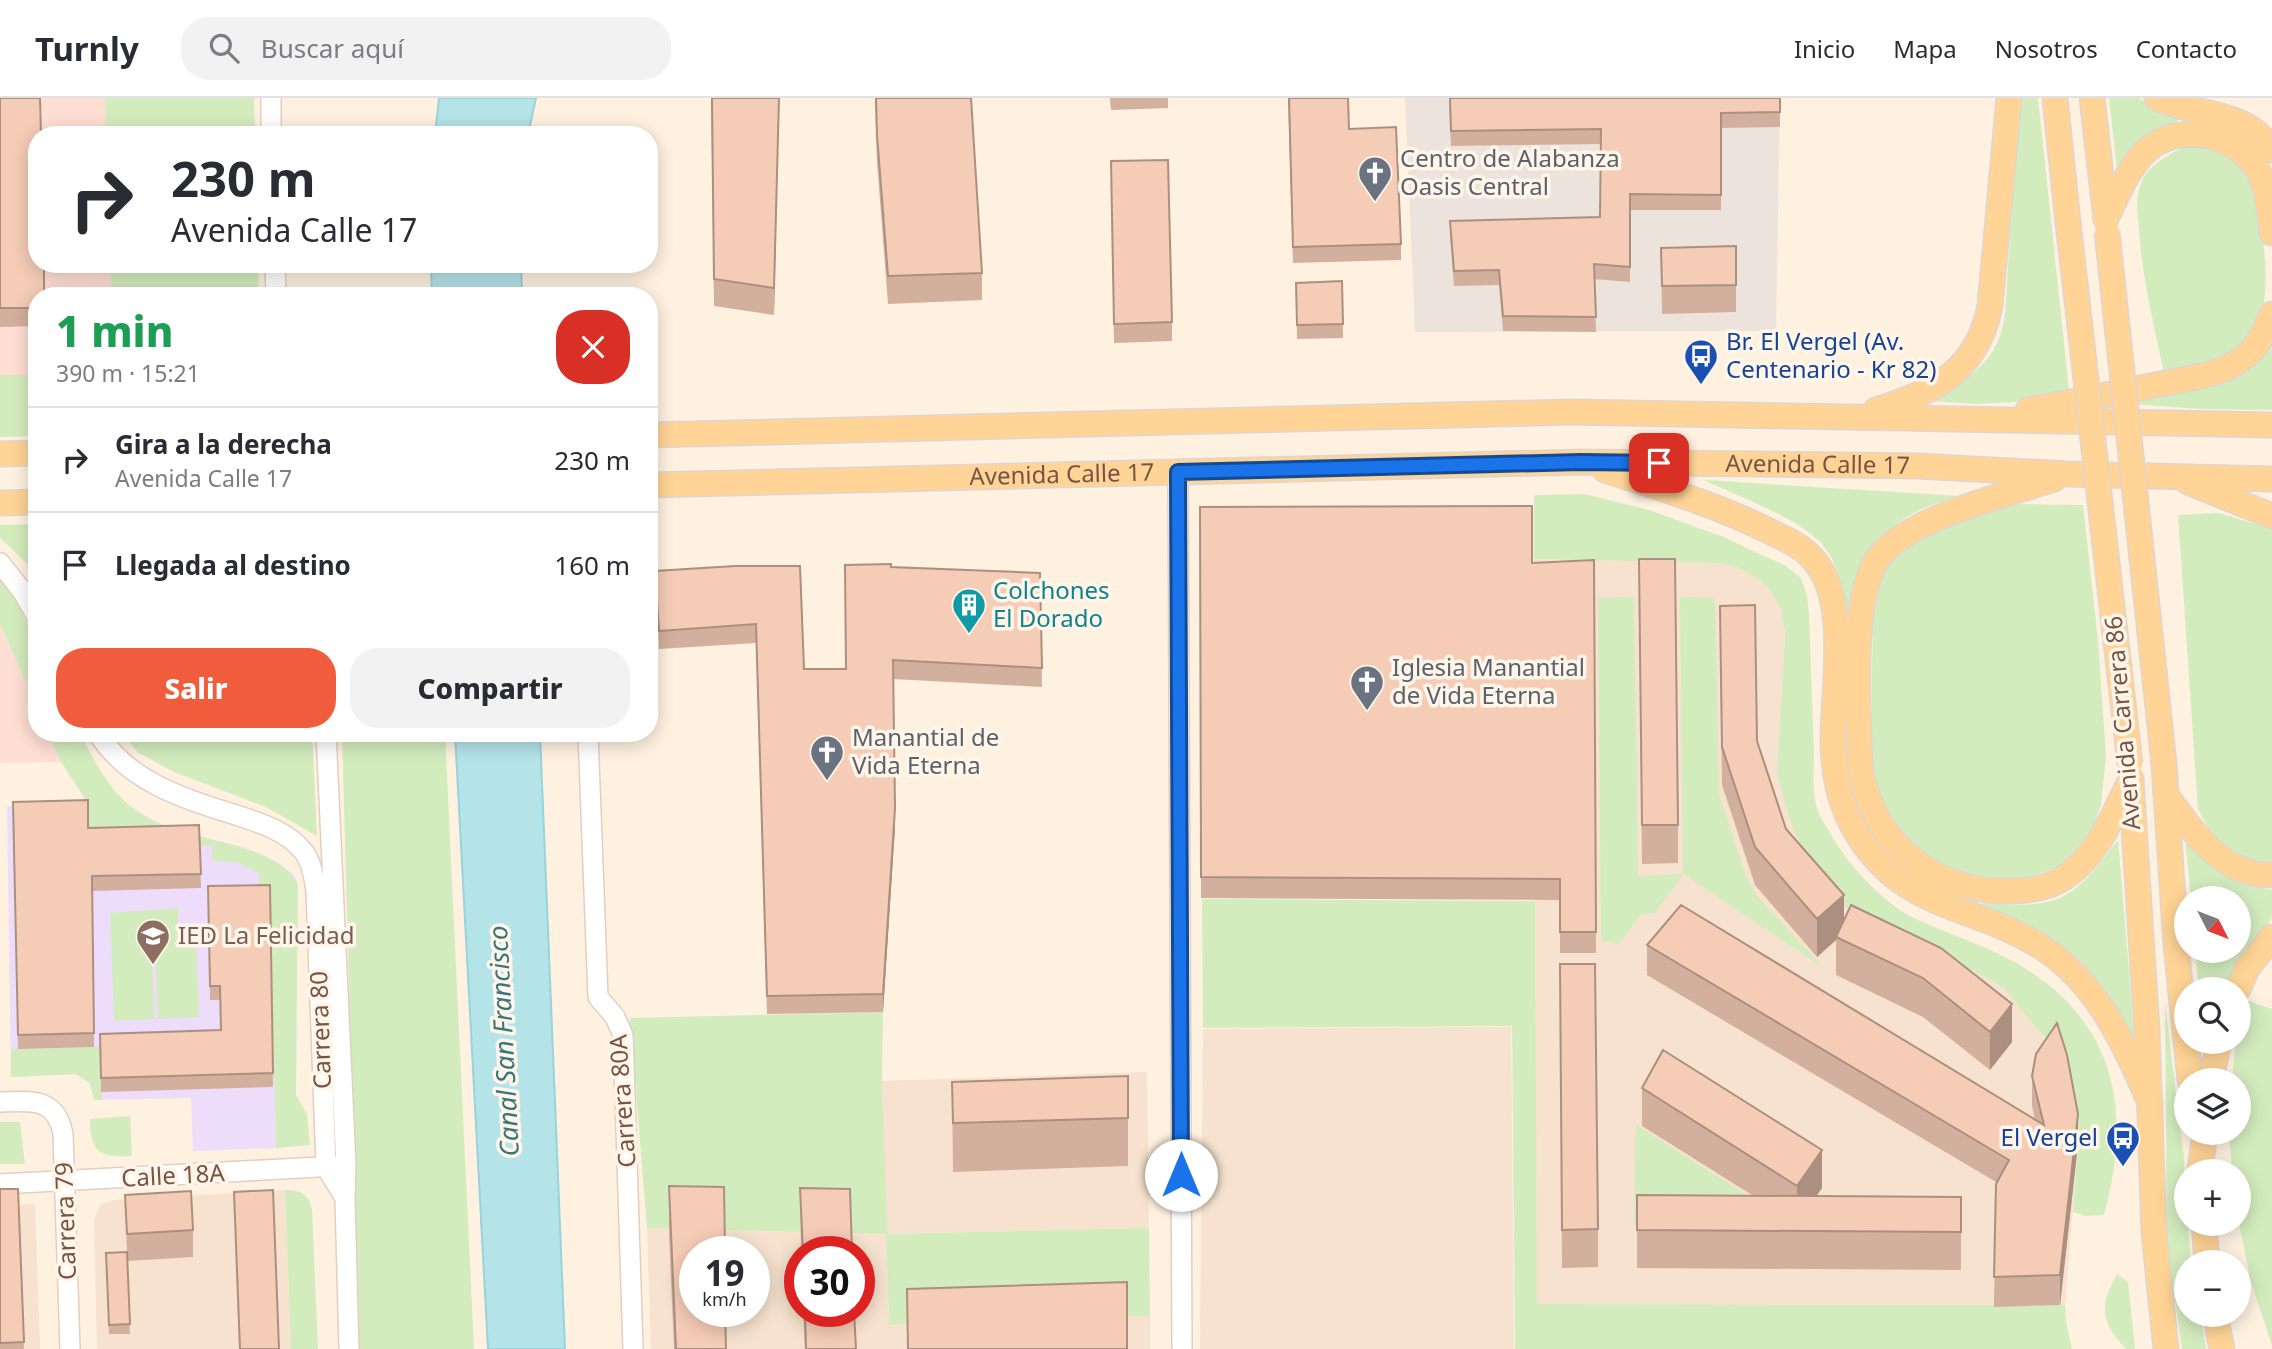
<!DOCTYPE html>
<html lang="es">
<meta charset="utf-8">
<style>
:root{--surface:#fff;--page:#f2f2f3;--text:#2b2b33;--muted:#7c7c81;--line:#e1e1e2;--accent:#f15d3c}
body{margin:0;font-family:"Noto Sans",sans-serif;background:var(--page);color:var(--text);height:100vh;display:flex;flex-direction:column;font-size:26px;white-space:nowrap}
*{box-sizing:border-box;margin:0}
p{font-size:23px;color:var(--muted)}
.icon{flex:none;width:38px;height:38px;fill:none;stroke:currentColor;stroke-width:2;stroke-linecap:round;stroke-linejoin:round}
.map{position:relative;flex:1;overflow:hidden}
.sheet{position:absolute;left:28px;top:189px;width:630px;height:455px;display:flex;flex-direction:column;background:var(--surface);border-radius:28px;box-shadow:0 4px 18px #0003}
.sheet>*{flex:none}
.hud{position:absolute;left:28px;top:28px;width:630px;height:147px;border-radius:28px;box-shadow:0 4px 18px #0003;background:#fff;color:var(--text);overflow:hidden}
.needle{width:46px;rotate:132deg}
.tools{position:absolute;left:2174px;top:788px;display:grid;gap:14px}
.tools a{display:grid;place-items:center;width:77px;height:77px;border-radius:50%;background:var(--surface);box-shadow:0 4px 18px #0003;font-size:35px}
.speed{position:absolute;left:679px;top:1138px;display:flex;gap:14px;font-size:35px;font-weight:700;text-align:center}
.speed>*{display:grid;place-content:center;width:91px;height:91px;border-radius:50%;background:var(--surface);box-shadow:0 4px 18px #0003;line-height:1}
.speed small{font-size:18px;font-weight:400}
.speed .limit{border:10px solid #d22;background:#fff;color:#111}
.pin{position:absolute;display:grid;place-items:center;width:60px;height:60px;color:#fff;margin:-30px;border-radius:14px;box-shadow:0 4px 10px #0006}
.me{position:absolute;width:77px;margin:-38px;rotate:0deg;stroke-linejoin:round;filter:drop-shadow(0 0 5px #0008)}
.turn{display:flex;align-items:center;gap:24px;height:147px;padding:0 28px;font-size:32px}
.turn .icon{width:91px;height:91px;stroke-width:2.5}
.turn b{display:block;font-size:49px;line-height:60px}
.round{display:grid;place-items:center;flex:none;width:74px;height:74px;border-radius:28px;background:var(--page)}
.head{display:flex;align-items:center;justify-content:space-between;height:119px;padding:0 28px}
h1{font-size:42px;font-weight:800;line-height:52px;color:#1e9e55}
.cta{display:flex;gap:14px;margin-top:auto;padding:14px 28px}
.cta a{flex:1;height:80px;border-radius:28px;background:var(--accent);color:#fff;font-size:28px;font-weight:800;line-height:80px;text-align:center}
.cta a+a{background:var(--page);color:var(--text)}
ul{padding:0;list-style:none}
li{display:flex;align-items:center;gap:21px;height:105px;padding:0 28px;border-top:2px solid var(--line)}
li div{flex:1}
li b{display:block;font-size:26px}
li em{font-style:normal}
header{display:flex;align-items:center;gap:42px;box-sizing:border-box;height:98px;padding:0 35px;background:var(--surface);border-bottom:2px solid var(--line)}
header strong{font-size:33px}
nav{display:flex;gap:38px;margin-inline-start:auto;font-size:24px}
.search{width:490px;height:63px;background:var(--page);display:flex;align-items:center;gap:18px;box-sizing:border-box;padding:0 24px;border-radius:28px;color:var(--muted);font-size:26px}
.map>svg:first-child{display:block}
.residential{fill:#f6e2ce;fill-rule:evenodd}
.commercial{fill:#ffded3}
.industrial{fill:#ece3dc}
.education{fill:#eeddfa}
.green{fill:#d3ecbe}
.water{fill:#b4e3e8;stroke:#99d3db;stroke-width:2}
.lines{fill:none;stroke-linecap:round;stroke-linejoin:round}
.minor-casing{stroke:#e4cebf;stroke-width:22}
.major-casing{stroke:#ded6d3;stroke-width:27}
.minor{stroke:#fff;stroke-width:19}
.major{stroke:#ffd496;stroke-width:24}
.major-bridge-casing{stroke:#ded6d3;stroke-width:27;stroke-linecap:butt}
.major-bridge{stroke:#ffd496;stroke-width:24}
.wall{fill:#d3af9d}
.shaded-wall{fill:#ac8f7f}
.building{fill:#f5ccb6;stroke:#ac8f7f;stroke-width:2}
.route-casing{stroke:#114b97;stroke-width:18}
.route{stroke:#1a73e8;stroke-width:12}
.labels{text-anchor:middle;stroke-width:7;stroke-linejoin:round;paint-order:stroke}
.worship-label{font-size:24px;fill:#5b616d;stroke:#fff5e8;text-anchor:start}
.transit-label{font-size:24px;fill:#164399;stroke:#fff5e8;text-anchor:start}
.street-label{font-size:24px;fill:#765546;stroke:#fff5e8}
.culture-label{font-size:24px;fill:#0d838f;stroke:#fff5e8;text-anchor:start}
.education-label{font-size:24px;fill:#785e54;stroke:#fff5e8;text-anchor:start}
.water-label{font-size:26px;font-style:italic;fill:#39757d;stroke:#fff5e8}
</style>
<header>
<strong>Turnly</strong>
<div class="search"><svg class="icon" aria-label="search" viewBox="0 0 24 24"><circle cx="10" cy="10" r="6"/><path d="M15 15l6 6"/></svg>Buscar aquí</div>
<nav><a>Inicio</a><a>Mapa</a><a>Nosotros</a><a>Contacto</a></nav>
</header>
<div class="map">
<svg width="2272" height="1251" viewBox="0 0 2272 1251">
<rect width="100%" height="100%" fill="#fef1e0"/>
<path class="residential" d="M1534,461l187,4 21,6 24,16 15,23 4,27 -8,139 12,44 142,138 37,12 35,19 38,45 26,53 11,59 -13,161 -529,-1z
M1511,929l3,322h-314l3,-320z
M1147,974l2,156 -263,6 3,91 261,-9v33h-499l-4,-121 239,6 -4,-153zM695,1153h59v60h-59zM800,1153h59v60h-59z
M285,1092l6,159h-194l-3,-130 6,-14 13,-5z
M35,1106l5,145h-40v-144z"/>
<path class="commercial" d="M0,0h105l1,37h-69v129h73l1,32h-74v79l-37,1z
M0,526l37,83v26h11l13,29 -61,1z"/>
<path class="industrial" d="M1405,0h375l-4,233 -361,1z"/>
<path class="education" d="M126,705l21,14 23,11 74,20 33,14 16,12 5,10 -23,212 1,52 -83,3 -2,-53 -97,2 -4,-17 -14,-9 -65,3 -4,-271z"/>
<path class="green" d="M105,0h149l1,37h-149z
M2019,0h19l31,292 -53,12 -40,2 -44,-3c24,-15 54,-32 66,-60 4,-8 5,-18 7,-27z
M2109,0h29l24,14 16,4 -1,9 -60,45z
M2183,49c16,0 32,0 46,9 32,18 43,123 33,156 -2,8 -9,21 -15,28 -15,20 -60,28 -83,33 -10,-47 -22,-95 -25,-144 -1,-14 -4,-29 1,-43 6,-20 26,-29 43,-39z
M110,166h148l1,32h-148z
M2272,241v71l-73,-1 -78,-6 74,-13 38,-11 25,-22z
M0,277h37v61l-37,1z
M1704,382l256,16c-70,18 -96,48 -112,117 -5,-22 -9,-47 -23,-65 -20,-28 -88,-52 -121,-68z
M1585,396l64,16 72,26 65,30 15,12 6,17 2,20c2,46 3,91 5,137 0,17 -2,37 2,53 2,11 12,23 17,33 14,25 51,65 77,78 30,15 63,25 93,40 109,55 132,146 101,259l-19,1 -12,-4 5,-68 -21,-91 -54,-66 -35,-19 -37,-12 -69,-34 -28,-27 -26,-34 -19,-43 -12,-44 8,-139 -4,-27 -15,-23 -24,-16 -21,-6 -187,-4v-64z
M2015,406l68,1 15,136 8,115 -5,49 -6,18 -9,15 -14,17 -14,12 -23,8 -23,5 -40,-2 -48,-20 -24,-28 -21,-30 -8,-34 2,-178 23,-36 38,-21z
M2219,415l53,16v333c-42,-2 -56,-17 -74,-53l-20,-294z
M37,426v49l-37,-35v-13z
M0,482l13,14 24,51v62l-37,-83z
M1634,499l4,279 45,-2 -3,-277 35,1 4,196 27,82 10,19 69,74 -141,-95 -29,39 -14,1 -22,30 -18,-4 -3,-342z
M48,635h32c13,25 27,54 49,72 12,10 28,18 43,24 38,13 104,17 126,55l-2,211 11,19 3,31 -34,3 -1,-53 -17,-196 1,-26 -24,-11 -23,-1v-15l-124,-4v-38l-27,-42z
M123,635h189l5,103 -51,-29 -92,-35 -37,-20z
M342,635h103l29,616h-117l-3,-186z
M2185,741c29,30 44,44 87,51v28l-30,40 -15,31h-28l-4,-39h43v-52h-47z
M2118,742l17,202 -67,-89 -43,-30 -45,-20c80,5 90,1 138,-63z
M1202,801l333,2 2,403 528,1 1,18 6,26h-557l-3,-323 -309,2z
M178,810v32h18l3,77 -41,2 -3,-77 -4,1 4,76 -41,2 -4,-108z
M2246,902l26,9v337l-21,-64 -12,-59 -1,-52h-6l-3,-39h9v-52h-6l4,-39h2v-15z
M2165,906l19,154 2,65h2l3,39h-5v52h14l6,35h-24l-15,-103z
M883,914l-1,69 5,153 262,-6 1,88 -261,9 -3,-91 -239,-6 -17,-210z
M100,949l2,53h-8l-4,-17 -14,-9 -65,3v-28z
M130,1018l2,40c-33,2 -42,-4 -42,-37z
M0,1024h20l5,42h-25z
M1636,1027l157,99 -159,-1z
M285,1092c15,0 23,3 27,19l6,140h-27z
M2117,1176l11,8 7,67h-9c-26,-28 -27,-42 -9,-75z"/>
<path class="water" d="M439,0h97l-8,37h-93z
M431,166h90l1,32h-90z
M455,635h85l25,616h-77z"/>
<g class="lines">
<g class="minor-casing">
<path id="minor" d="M271,0v37
M275,166l1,32
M1178,374l4,877
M0,465l23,29 14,25
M98,635c28,47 85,66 135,81 24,8 53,16 70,37 9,11 11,27 13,40l10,276 19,31
M326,635l20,432 -1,33 4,151
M588,635l10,264 17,20 8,18 10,314
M0,1004c31,-1 56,-5 63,32l7,215
M0,1086l338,-18"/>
</g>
<g class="major-casing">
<g id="major">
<path d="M2055,0l13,124"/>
<path d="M2092,0l14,121"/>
<path d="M2157,0c39,19 88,10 115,52"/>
<path d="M2106,120c11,-21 21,-48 38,-65 29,-29 81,-23 107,8 17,19 18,48 21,72"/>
<path d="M1876,312c59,-18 101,-39 114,-104l19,-208"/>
<path d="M2028,312c42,-8 85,-16 127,-25 30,-6 68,-9 92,-30 12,-10 19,-26 25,-41"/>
<path d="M649,337l922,-23 701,13"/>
<path d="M0,356l37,-1"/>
<path d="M1605,372c55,18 112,35 164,61 16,8 32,14 44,28 37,40 20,128 20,179 0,31 6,65 22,92 48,82 118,73 188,118 54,35 83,98 107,155"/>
<path d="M2054,381c-48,16 -143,38 -174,77 -31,37 -21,160 -20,210 12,76 73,127 150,125 17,0 37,-3 52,-12 36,-22 51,-64 69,-100"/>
<path d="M2188,384l84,34"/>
<path id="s1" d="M649,387l932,-23 337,4 150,8 204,5"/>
<path d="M0,405l37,-1"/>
<path d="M2164,666l12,181 14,135"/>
<path d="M2131,682l16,250 7,203 12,116"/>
<path d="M2166,697c27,36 55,81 106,80"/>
<path d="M2238,891l10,-22 24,-30"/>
<path d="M2211,982l8,-39"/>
<path d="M2200,1073l5,-39"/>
<path d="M2204,1125l3,39"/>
<path d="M2215,1216l7,35"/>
</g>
</g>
<use href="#minor" class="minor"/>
<use href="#major" class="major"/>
<g class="major-bridge-casing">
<path id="major-bridge" d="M2068,124l62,542
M2107,134l57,532"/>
</g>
<use href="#major-bridge" class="major-bridge"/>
</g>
<path class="wall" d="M0,0l37,198v30l-37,1z
M711,0h68l-5,217 -60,-9z
M875,0h96l11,175v27l-94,4 -11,-142z
M1110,0h58v10l-57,2z
M1288,0l61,31 52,115v16l-108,3z
M1449,0h331v29l-59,1v82h-91v72l-36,-3 2,53 -93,-1 -4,-46 -45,1 -4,-50v-15l150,-4v-73l-149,2z
M1111,82l61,142v19l-58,2z
M1661,150l75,37v27l-74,2z
M1342,183l1,57 -46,1 -1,-56z
M1200,409l332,56 62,-3 2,393h-36v-53l-359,-2z
M735,468l69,103h42l45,-102 149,6 2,114 -149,-8 2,148 -12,185 -116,2 -11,-371 -97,6 -4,-78z
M1639,499l39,228v38l-36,1z
M1720,546l37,97 29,88 58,91 168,122 -22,28 -67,-53 -87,-42v-35l-19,17 -62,-72 -33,-100z
M13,704l75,26 111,-3 2,63 -109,3 2,156 -76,2z
M270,787l3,202 -172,5 -1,-58 120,-3v-31h-10l-2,-114z
M1647,847l388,175 -3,-14v-30l46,68 -18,161 -66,2 2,-125 -349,-207z
M1560,866l38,265v38l-36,1z
M952,984l176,36v48l-175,6z
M1642,990l180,100 -6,8 145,1v73l-324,-2v-73h115l-110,-69z
M669,1088l57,163h-52l-5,-115z
M800,1090l52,63h-51z
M0,1091h18l6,160h-24z
M234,1094l45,157h-40z
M125,1097l68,35v27l-66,4 3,73h-21l-3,-71 21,-11z
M803,1213h51l2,38h-51z"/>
<path class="shaded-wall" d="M779,0l-5,217v-27z
M895,710v19l-12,185v-18z
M1844,797v38l-8,4v3l-19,17v-38z
M2012,906v38l-22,28v-38z
M2078,1016v30l-18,161v-30z
M1822,1052v38l-25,36v-38z"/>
<path class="building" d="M0,0h40l1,37h-4v129h7v32h-7v12h-37z
M712,0h67l-5,190 -60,-9z
M876,0h95l11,175 -94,3 -11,-141z
M1289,0h59l1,31 47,-2 5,117 -108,3z
M1450,0h330v14l-59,1v82l-91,-1v73l-36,-3 2,53 -93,-1 -4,-46 -45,1 -4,-50 150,-4 1,-88 -150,2z
M1168,62l4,162 -58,2 -3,-163z
M1736,148v39l-74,1 -1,-38z
M1342,183l1,43 -46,1 -1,-42z
M1532,408v57l62,-3 2,372h-36v-53l-359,-2 -1,-370z
M1639,461h36l3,266h-36z
M891,466v3l149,6 2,95 -149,-8 2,148 -12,186 -116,2 -11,-372 -97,7 -4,-60 80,-5h65l4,103h42l-1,-104z
M1755,507l2,136 29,88 58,66 -27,24 -62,-72 -33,-100 -2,-141z
M88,702v28l111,-3 2,49 -109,2 2,157 -76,2 -5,-233z
M270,787l3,188 -172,5 -1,-44 121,-4 -1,-44h-10l-2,-100z
M1681,807l363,220 -12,-49 4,-22 21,-31 10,32 11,59 -18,161 -66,2 2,-93 13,-24 -362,-215z
M1851,807l90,43 71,56 -22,28 -67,-54 -87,-41z
M1560,866h35l3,265 -36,1z
M1663,952l159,100 -25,36 -155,-98z
M1128,978v42l-175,5 -1,-41z
M669,1088l55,1 1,64h-30v60h30l1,38h-50z
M800,1090l50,1 2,62h-49z
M0,1091h18l6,153 -24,1z
M273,1092l6,159h-39l-6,-157z
M191,1093l2,39 -66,4 -2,-39z
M1637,1097l324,2v35l-324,-2z
M127,1154l3,72 -21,1 -3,-72z
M1127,1184v67h-219l-1,-60z
M805,1213h49l2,38h-50z"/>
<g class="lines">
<g class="route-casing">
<path id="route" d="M1181,1077l-3,-703 403,-10 78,1"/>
</g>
<use href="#route" class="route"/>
</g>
<defs>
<g id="church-pin" transform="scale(1.75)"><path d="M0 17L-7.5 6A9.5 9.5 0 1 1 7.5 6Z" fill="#6b7280" stroke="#fff5e8"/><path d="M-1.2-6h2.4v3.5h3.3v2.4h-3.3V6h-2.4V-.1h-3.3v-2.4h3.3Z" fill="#fff"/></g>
<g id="bus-pin" transform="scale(1.75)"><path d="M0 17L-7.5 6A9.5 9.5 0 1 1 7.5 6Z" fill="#1a4fb4" stroke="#fff5e8"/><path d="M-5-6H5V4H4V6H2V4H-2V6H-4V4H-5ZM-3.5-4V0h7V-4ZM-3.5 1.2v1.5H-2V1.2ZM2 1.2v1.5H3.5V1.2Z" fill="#fff"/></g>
<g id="building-pin" transform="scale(1.75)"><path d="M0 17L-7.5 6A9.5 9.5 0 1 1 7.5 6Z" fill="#0f9aa8" stroke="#fff5e8"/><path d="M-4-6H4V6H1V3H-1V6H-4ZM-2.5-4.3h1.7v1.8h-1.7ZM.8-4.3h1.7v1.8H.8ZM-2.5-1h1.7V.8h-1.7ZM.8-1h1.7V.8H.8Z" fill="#fff"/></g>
<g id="school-pin" transform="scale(1.75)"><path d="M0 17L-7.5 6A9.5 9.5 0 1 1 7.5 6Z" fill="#8d6e63" stroke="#fff5e8"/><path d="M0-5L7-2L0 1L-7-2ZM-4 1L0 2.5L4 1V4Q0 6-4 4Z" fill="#fff"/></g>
</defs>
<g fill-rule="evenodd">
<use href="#church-pin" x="1375" y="75"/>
<use href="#bus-pin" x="1701" y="258"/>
<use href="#building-pin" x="969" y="507"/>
<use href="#church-pin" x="1367" y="584"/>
<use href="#church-pin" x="827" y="654"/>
<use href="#school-pin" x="153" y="838"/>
<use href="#bus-pin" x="2123" y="1040"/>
</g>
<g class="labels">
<g class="worship-label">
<text x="1400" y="69">Centro de Alabanza<tspan x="1400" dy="28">Oasis Central</tspan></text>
<text x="1392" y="578">Iglesia Manantial<tspan x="1392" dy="28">de Vida Eterna</tspan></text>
<text x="852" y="648">Manantial de<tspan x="852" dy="28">Vida Eterna</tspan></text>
</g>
<g class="transit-label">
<text x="1726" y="252">Br. El Vergel (Av.<tspan x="1726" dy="28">Centenario - Kr 82)</tspan></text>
<text x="2098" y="1048" text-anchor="end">El Vergel</text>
</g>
<g class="street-label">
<text dy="8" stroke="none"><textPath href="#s1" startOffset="1169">Avenida Calle 17</textPath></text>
<text dy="8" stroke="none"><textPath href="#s1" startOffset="413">Avenida Calle 17</textPath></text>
<text transform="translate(2123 625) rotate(-95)" y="8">Avenida Carrera 86</text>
<text transform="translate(321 932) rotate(-92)" y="8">Carrera 80</text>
<text transform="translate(623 1003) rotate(-94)" y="8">Carrera 80A</text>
<text transform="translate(173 1078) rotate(-3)" y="8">Calle 18A</text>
<text transform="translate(66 1123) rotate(-92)" y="8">Carrera 79</text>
</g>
<g class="culture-label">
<text x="993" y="501">Colchones<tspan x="993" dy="28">El Dorado</tspan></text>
</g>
<g class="education-label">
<text x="178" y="846">IED La Felicidad</text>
</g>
<g class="water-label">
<text transform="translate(504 943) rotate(-93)" y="9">Canal San Francisco</text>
</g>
</g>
</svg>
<div class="tools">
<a><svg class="needle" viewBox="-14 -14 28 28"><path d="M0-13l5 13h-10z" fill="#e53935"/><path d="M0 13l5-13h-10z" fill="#7c7c81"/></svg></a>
<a><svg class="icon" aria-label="search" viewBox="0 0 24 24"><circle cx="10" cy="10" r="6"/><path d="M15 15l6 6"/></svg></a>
<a><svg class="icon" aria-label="layers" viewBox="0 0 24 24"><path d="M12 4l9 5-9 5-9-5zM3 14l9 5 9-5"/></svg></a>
<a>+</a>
<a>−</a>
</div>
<div class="speed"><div>19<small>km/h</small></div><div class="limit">30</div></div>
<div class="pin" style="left:1659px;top:365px;background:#d93025"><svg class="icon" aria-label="arrive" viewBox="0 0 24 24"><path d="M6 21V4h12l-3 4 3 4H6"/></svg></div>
<svg class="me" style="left:1181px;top:1077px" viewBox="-20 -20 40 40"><circle r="19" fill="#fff"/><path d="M0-13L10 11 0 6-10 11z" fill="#1a73e8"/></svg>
<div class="hud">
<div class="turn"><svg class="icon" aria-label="right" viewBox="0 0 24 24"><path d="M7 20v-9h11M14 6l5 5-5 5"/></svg><div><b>230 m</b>Avenida Calle 17</div></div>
</div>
<section class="sheet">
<div class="head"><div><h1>1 min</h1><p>390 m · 15:21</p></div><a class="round" style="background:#d93025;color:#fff"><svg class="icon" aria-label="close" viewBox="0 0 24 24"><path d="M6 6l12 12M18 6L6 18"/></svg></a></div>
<ul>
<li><svg class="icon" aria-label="right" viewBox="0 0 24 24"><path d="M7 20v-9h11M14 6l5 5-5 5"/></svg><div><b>Gira a la derecha</b><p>Avenida Calle 17</p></div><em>230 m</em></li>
<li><svg class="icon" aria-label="arrive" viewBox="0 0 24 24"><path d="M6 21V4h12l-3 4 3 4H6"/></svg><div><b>Llegada al destino</b></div><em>160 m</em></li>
</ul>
<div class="cta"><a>Salir</a><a>Compartir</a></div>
</section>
</div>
